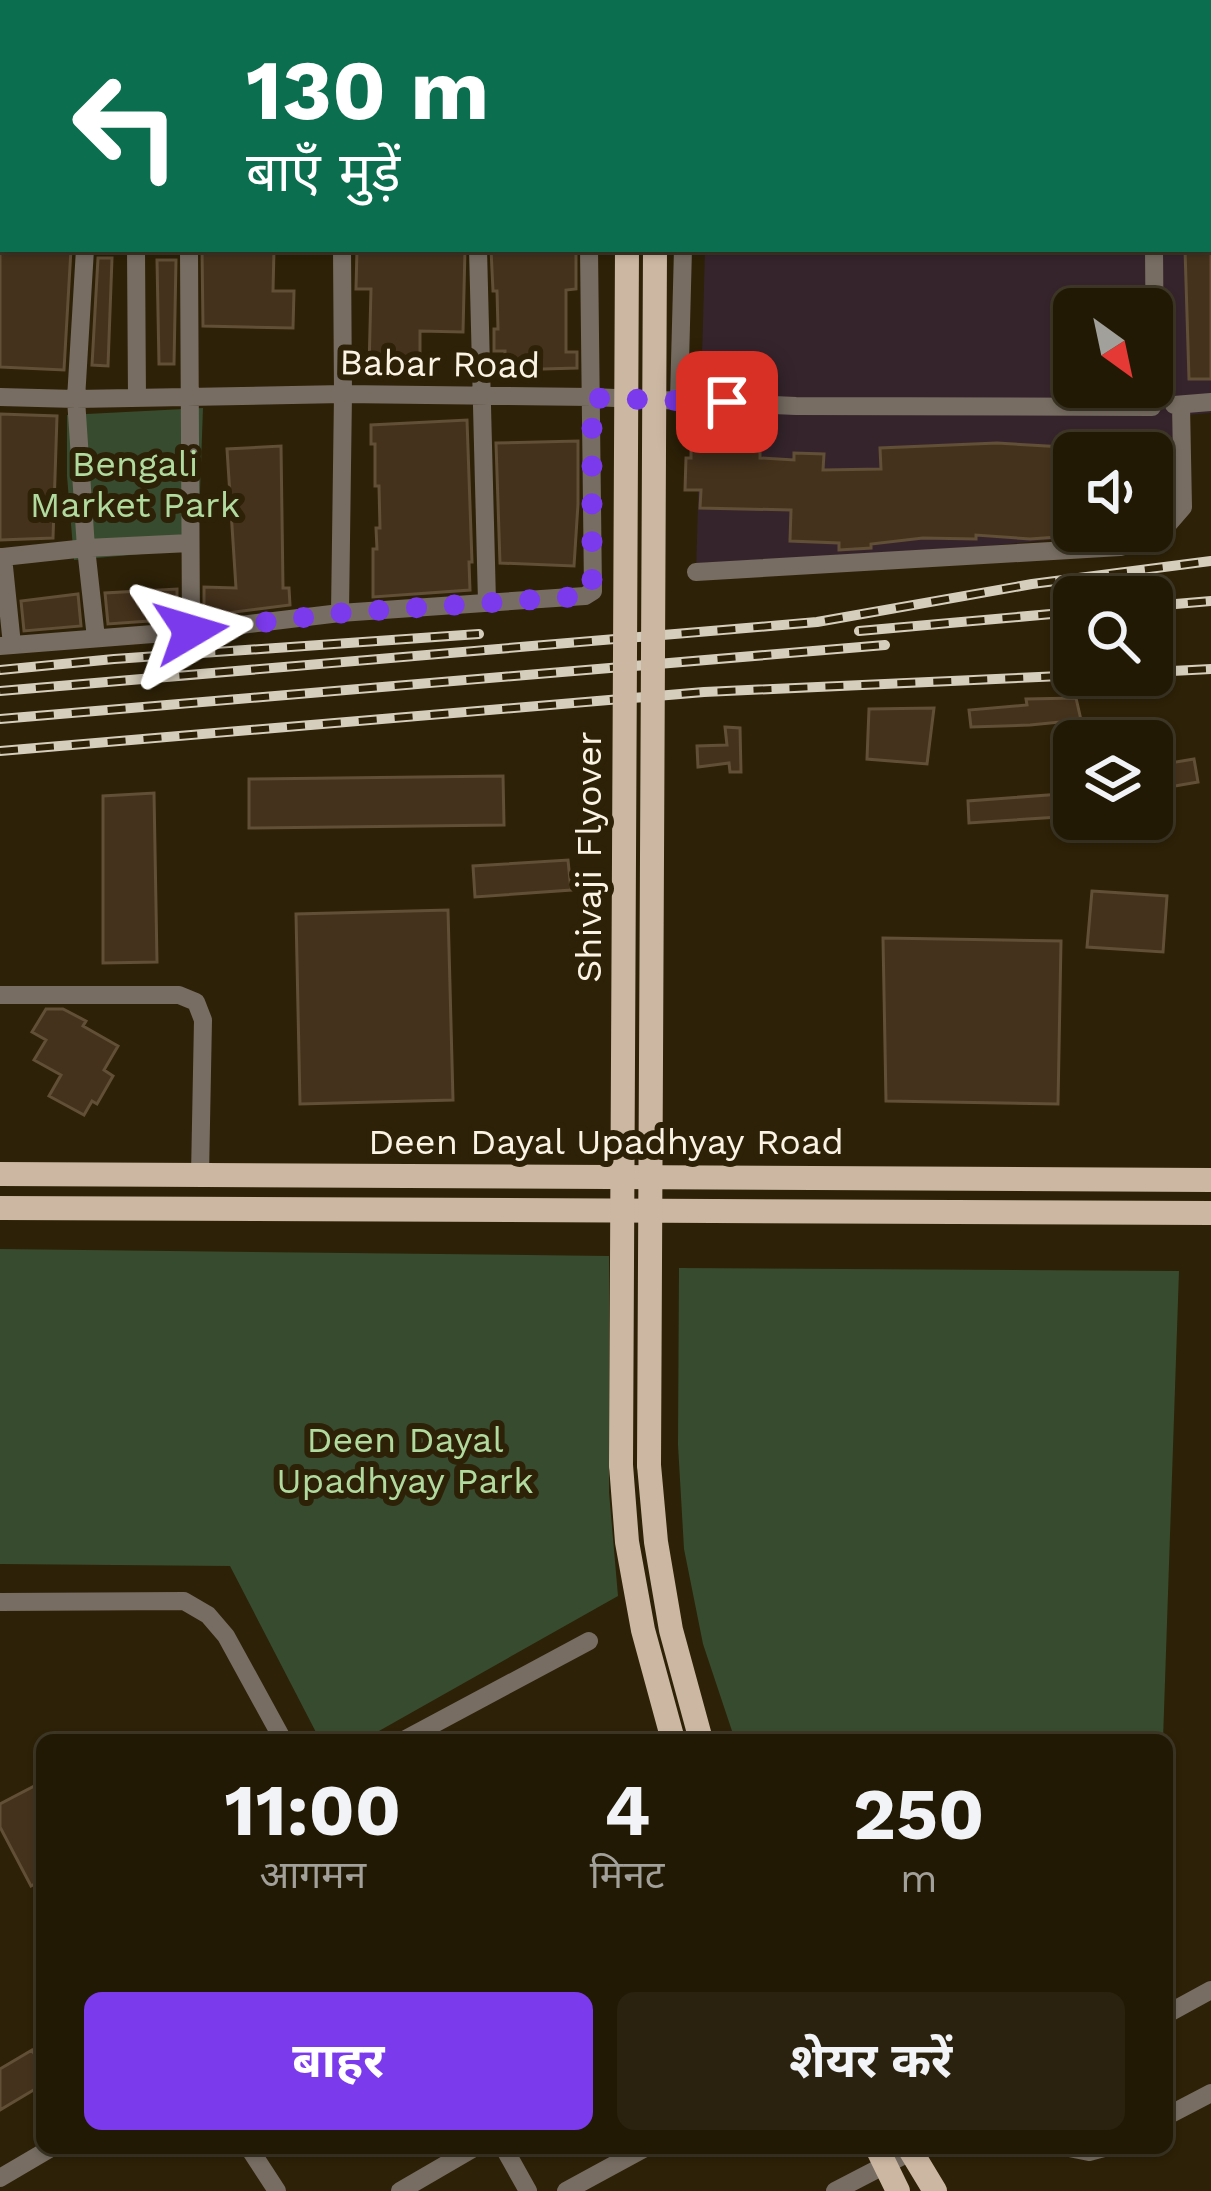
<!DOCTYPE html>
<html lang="hi">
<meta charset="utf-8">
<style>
:root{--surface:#221905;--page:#2a220f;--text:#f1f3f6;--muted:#a2a09a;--line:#3f3827;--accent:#7c3aed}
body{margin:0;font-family:"Work Sans","Noto Sans Devanagari",sans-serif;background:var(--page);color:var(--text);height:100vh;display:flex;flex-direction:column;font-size:45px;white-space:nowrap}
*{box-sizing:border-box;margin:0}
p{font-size:39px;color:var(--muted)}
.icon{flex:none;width:66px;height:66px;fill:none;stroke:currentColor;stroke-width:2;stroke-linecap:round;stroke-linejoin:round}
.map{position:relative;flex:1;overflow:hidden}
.drawer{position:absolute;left:36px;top:1734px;width:1137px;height:420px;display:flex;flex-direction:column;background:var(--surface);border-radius:18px;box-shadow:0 3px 9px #0004,0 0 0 3px var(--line)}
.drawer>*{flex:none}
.banner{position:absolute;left:0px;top:0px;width:1212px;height:252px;box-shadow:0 3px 9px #0004,0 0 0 3px var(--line);background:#0b6e4f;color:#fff;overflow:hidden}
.needle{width:78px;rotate:147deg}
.controls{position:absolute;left:1053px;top:288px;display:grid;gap:24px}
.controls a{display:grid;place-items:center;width:120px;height:120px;border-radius:18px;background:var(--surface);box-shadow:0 3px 9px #0004,0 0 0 3px var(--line);font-size:60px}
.pin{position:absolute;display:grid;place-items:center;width:102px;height:102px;color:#fff;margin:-51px;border-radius:24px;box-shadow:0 6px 18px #0006}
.me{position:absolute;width:132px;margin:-66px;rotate:83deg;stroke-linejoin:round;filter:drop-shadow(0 0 9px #0008)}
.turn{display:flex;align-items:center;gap:42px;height:252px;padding:0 48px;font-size:54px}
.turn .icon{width:156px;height:156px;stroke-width:2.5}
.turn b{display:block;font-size:84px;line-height:102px}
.eta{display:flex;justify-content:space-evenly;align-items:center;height:204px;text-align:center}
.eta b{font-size:72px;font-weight:700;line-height:84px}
.button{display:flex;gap:24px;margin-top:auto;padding:24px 48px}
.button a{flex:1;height:138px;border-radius:18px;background:var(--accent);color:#fff;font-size:48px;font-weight:700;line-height:138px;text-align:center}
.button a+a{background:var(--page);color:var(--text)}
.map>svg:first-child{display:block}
.commercial{fill:#36242c;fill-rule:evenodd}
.green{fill:#374b2e}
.building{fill:#45321c;stroke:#624f37;stroke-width:3}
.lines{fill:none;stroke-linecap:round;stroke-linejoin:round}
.minor{stroke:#776d62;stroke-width:18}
.major{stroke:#ccb7a2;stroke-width:24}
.rail-casing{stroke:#d6cebc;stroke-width:10}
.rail{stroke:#2d2107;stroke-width:6;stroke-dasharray:18;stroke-linecap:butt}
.major-bridge{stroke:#ccb7a2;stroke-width:24}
.route{stroke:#7c3aed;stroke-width:21;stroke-dasharray:0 37.8}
.labels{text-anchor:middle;stroke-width:12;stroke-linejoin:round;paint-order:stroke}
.street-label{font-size:36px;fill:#fbf3e3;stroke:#2d2107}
.park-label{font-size:36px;fill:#b1da9e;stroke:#2d2107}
</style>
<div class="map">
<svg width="1211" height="2191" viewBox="0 0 1211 2191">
<rect width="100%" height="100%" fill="#2d2107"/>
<path class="commercial" d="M712,0h499v413l-35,3 3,89 -27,25v-77h-78v78h66l-444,44 9,-326h504v-246h-497zM1074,309h78v78h-78z"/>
<path class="green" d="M203,408l-5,141 -124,11 -7,-84v-61z
M0,1249l609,7v236l9,104 -255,144h-43l-90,-174 -230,-2z
M679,1268l500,3 -16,469h-428l-32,-96 -19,-95 -6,-104z"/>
<path class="building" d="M0,249h71l-7,121 -64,-3z
M202,249h72l-1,42h21l-1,37 -90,-2z
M357,249h108l-2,83 -43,-1v28h-14v11l-37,-1 2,-80h-15z
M491,249h85v40l-10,1v62h11v16l-72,2v-19h-11v-22h4l-1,-38h-4z
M1185,249h26v130h-22z
M98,258h14l-4,108 -16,-1z
M157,260h19l-2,104h-15z
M0,414l57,2 -4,122 -53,2z
M467,420l5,142h-3l1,28 -97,7v-48h4l-1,-21h4l-1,-42h-4v-42h-4v-19z
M578,441v63l-4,62 -74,-3 -4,-120z
M1168,441l1,39 -17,1v-38z
M997,443l66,4 -6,90 -27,2 -54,-4v4l-53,-1 -52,6v4l-32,2v-7l-49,-2 1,-31 -91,-2 1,-18h-16l1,-32h5v-13l69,1v12l34,2v-7l30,1 -1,16 58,-1 -1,-21z
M281,446l2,142h6l1,17 -86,11v-29l32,1 -9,-139z
M177,589v30l-69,5 -3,-31z
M78,594l3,32 -57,5 -3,-30z
M1076,698l5,22 -51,5 -59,2 -2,-17 58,-5 -1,-6z
M934,708l-7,56 -60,-5 2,-50z
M725,727l15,1 1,44h-11l-1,-9 -31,4 -1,-21 30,-1z
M1194,759l4,23 -46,8v-24z
M503,776l1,49 -255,3v-49z
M154,793l3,169 -54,1v-167z
M1074,793v23l-105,7 -1,-22z
M568,860l3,30 -96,7 -2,-31z
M1092,891l75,5 -4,56 -76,-5z
M448,910l5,190 -153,4 -4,-190z
M883,938l178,3 -3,163 -172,-3z
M46,1009h17l23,12 -3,5 35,20 -14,24 9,6 -16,28 -5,-3 -8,14 -35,-19 12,-21 -27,-15 12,-20 -14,-8z
M42,1782v98l-11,6 -31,-59v-23z
M32,2050l10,17v18l-42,25v-41z"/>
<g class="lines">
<path class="minor" d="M591,3v-3
M690,3v-3
M1154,3v-3
M0,189h3
M1209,204h2
M85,249l-9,150 10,149 10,90
M136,249l1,149
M189,249l2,382
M478,249l9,353
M0,397l76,2 267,-5 249,3 204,9 356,1 3,-33 -1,-125
M679,400l4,-151
M1174,405l37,-3
M0,557h3l9,88
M3,557l83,-9 104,-5
M696,572l424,-25 37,-10 26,-30 -2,-102
M340,613l3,-219 -1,-145
M0,646l191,-15 149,-18 245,-17 8,-5 -4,-342
M0,995h179l17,7 7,18 -3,155
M0,1602l184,-1 24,14 18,21 57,104
M404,1740l185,-99
M1167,2014l44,-24
M1167,2116l44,-23
M249,2148l28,43
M504,2148l24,43
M1069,2148l20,4 15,-4
M0,2178l51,-30
M400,2191l74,-43
M566,2191l79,-43
M835,2191l83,-43"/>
<path class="major" d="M628,3v-3
M656,3v-3
M0,1174l1211,6
M0,1208l1211,5
M621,1465l6,77 16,88 30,110
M649,1465l7,77 15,88 30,110
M877,2148l21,43
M909,2148l26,43"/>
<g class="rail-casing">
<path id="rail" d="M1152,606l59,-5
M859,631l215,-19
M0,670l114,-11 365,-25
M1152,672l59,-3
M0,691l817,-69 215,-38 179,-23
M0,719l885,-74
M0,751l704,-59 380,-17"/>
</g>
<use href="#rail" class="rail"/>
<path class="major-bridge" d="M621,1465l6,-1216
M649,1465l6,-1216"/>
</g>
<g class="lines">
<path class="route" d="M191,631l149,-18 245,-17 7,-5v-193l135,4"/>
</g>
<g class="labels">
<g class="street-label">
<text transform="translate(440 363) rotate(1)" y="13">Babar Road</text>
<text transform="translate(588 857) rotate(-90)" y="13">Shivaji Flyover</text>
<text x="606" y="1154">Deen Dayal Upadhyay Road</text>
</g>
<g class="park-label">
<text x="135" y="476">Bengali<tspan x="135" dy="41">Market Park</tspan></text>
<text x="405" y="1452">Deen Dayal<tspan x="405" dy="41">Upadhyay Park</tspan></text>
</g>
</g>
</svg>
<div class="controls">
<a><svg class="needle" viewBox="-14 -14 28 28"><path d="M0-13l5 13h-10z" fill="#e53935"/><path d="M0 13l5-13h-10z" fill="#a2a09a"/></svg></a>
<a><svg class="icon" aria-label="sound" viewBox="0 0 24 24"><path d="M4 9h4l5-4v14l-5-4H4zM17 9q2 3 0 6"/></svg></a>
<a><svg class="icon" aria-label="search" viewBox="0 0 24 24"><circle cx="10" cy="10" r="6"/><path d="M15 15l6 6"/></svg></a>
<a><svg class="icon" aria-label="layers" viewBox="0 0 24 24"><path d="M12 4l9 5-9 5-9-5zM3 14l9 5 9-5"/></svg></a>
</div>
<div class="pin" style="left:727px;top:402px;background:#d93025"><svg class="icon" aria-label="arrive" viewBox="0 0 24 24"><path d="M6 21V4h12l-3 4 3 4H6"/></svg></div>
<svg class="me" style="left:191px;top:631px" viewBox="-20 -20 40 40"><path d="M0-17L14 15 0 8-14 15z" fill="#7c3aed" stroke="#fff" stroke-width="4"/></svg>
<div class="banner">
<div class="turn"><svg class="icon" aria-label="left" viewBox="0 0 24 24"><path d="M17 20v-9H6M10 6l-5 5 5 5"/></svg><div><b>130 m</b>बाएँ मुड़ें</div></div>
</div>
<section class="drawer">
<div class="eta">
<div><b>11:00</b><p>आगमन</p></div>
<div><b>4</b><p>मिनट</p></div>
<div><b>250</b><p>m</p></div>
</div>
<div class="button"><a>बाहर</a><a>शेयर करें</a></div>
</section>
</div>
